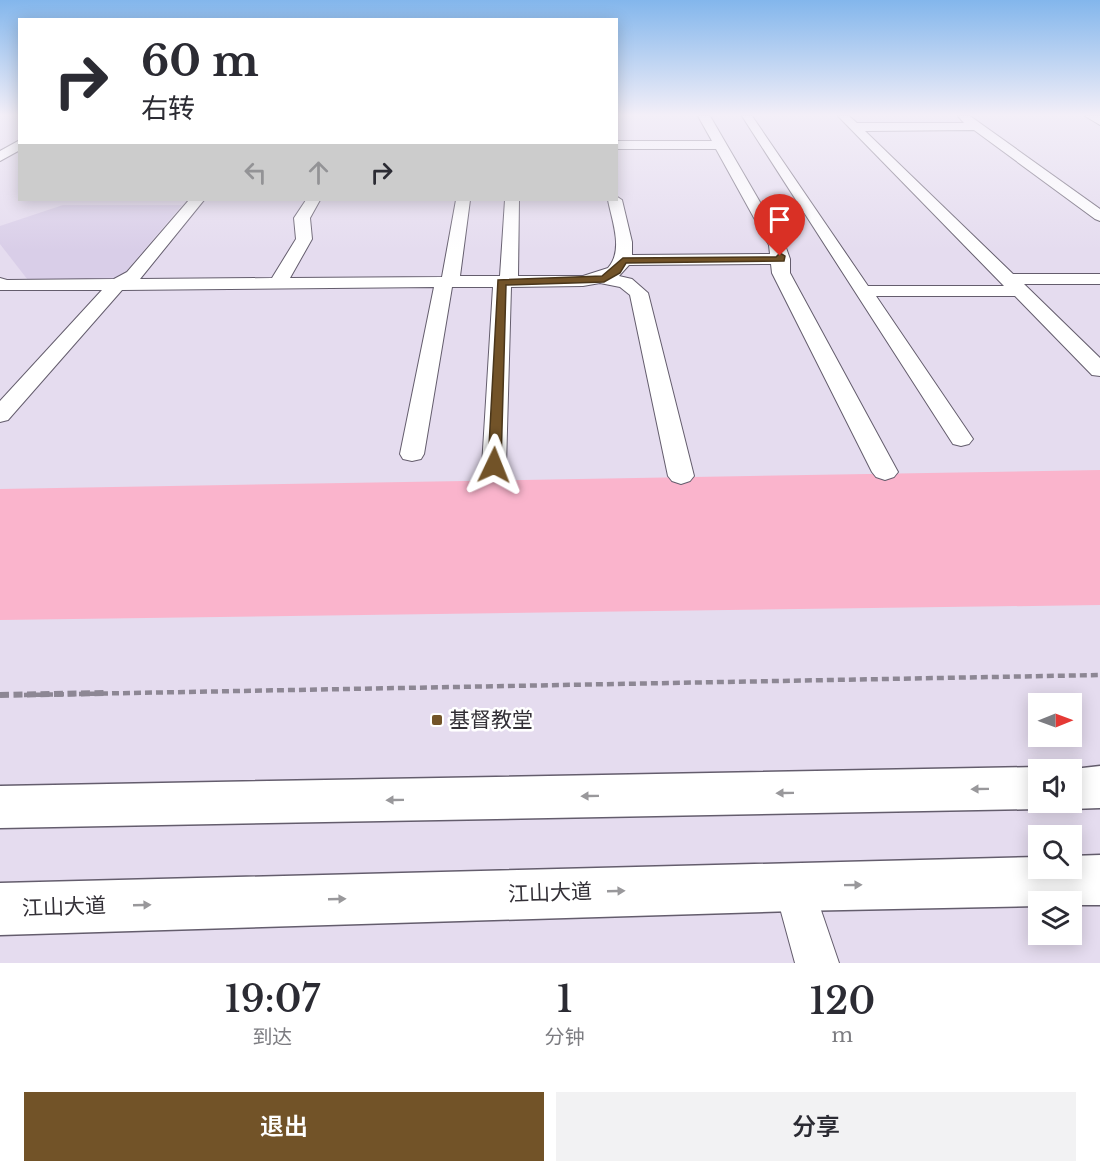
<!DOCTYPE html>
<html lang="zh">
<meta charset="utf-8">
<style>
:root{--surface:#fff;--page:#f2f2f3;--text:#2b2b33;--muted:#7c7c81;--accent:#725328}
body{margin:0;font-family:"Libre Baskerville","Noto Sans SC",serif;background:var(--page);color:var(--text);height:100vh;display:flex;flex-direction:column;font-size:22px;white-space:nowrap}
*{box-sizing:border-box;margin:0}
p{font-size:20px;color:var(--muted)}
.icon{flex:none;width:33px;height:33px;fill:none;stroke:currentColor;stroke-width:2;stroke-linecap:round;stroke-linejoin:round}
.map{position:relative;height:963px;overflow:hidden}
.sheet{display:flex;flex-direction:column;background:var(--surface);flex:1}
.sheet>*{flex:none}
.banner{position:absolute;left:18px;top:18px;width:600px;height:183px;border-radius:0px;box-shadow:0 3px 15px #0003;background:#fff;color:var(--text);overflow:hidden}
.needle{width:39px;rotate:89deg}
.buttons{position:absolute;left:1028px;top:693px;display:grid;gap:12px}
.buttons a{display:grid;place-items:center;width:54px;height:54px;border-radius:0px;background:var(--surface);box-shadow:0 3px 15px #0003;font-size:30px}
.pin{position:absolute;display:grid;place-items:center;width:51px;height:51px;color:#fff;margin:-62px -26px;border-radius:50% 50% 50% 0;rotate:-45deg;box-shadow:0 0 6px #0007}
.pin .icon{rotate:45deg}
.me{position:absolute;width:66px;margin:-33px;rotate:2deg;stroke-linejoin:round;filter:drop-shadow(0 0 4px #0008)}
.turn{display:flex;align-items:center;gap:21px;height:126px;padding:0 24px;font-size:27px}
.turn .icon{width:78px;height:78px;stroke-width:2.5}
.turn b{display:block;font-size:42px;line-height:51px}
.lanes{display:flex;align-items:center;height:57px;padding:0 24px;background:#0003;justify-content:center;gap:30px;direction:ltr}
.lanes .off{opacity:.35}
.eta{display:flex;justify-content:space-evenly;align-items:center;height:102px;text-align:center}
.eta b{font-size:36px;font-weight:600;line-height:42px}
.button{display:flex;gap:12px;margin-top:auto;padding:12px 24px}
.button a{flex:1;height:69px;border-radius:0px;background:var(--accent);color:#fff;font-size:24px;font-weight:600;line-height:69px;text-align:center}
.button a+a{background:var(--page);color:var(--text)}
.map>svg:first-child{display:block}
.built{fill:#d9cee8}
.green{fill:#fab4cc}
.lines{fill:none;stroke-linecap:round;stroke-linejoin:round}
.lane-casing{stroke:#645d6d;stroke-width:2}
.secondary-casing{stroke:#645d6d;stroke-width:3}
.path-far1{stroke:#8d8794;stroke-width:4.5;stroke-dasharray:7 4;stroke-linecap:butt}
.path{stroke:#8d8794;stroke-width:6;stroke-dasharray:9 4.5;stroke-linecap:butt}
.lane{fill:#fff;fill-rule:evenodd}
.secondary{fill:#fff;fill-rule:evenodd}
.oneway{fill:#99989b}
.route{fill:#725328;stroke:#4a361a;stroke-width:1.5}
.poi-dot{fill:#725328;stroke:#fff;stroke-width:2}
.labels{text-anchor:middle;stroke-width:5;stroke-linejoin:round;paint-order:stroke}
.near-poi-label{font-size:21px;fill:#333037;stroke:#fff;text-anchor:start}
.near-street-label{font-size:21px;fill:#333037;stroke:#fff}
</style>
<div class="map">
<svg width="1100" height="963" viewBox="0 0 1100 963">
<rect width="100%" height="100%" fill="#e5dcef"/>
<path class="built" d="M63,205h119l-59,70 -17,8 -75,1 -31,-40v-18z"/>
<path class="green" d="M1100,470v135l-1100,15v-131z"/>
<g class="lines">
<g class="lane-casing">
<path id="lane" d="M698,116h12l75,129 5,14v14l108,199 -4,5 -9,3 -9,-3 -4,-5 -100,-199 -1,-9 -142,1 -10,11 13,3 16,14 46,183 -4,5 -9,3 -9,-3 -4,-5 -38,-181 -10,-8 -20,-4 -17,3 -72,1 -5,179 -3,5 -9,2 -9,-2 -3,-5 11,-179h-41l-28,167 -3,5 -9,2 -9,-2 -3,-5 34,-167 -312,3 -114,130 -8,2v-21l102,-111h-102v-12l7,2 107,-1 13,-7 62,-72h15l-64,79 132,-1 24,-39 -2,-21 12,-18h14l-10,18 2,21 -22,39 152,-1 14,-77h14l-10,76h40l5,-76h14l-1,76h65l25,-8c16,-18 4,-47 0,-68h8v-4l6,4 10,42v13l138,-1 -1,-9 -53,-96h-100v-8h96z
M742,116h10l116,170h136l-166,-170h11l8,7h107l-6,-7h12l130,93v12l-5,-2 -121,-89 -109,1 148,143h87v10h-76l76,74v18l-8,-1 -77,-79h-139l97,143 -4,5 -8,2 -8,-2z
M1085,116h15v9z
M20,140v10l-20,11v-10z
M794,867l14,5 31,91h-44l-21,-77 6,-14z"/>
</g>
<g class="secondary-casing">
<path id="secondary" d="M1100,766v42l-29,1 -17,-6 -16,6 -1038,19v-42l1038,-19 6,3h-6v32h33v-32h-6z
M1100,855v50h-29v-3h-33v4l-244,5 -794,24v-52l1038,-26v11h33v-12z"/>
</g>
<path class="path-far1" d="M24,695l1076,-20"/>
<path class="path" d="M0,695l106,-2"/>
<use href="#lane" class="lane"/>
<use href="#secondary" class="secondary"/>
</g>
<defs><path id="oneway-solid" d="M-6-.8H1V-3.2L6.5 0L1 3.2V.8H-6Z" transform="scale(1.5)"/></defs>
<g class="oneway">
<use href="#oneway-solid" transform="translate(980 789) rotate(179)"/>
<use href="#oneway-solid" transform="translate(785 793) rotate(179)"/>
<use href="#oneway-solid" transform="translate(590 796) rotate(179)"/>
<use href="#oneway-solid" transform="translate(395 800) rotate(179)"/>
<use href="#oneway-solid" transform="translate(853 885) rotate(-1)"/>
<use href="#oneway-solid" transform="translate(616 891) rotate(-2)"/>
<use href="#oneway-solid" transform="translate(337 899) rotate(-2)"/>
<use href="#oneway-solid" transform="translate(142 905) rotate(-2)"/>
</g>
<linearGradient id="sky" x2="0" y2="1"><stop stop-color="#83b6ec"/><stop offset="0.46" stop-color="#f3eff8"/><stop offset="1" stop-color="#f3eff8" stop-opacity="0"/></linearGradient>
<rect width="1100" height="250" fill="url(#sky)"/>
<path class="route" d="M780,253l5,3 -1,5 -158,2 -6,10 -16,9 -98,3 -5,180 -2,3h-9l-2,-3 10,-185 104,-4 21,-18 153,-1z"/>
<rect class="poi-dot" x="431" y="714" width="12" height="12" rx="3"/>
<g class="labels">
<g class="near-poi-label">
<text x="449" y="727">基督教堂</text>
</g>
<g class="near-street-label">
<text transform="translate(550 893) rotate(-2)" y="7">江山大道</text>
<text transform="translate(64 907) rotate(-2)" y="7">江山大道</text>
</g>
</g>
</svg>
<div class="buttons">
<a><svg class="needle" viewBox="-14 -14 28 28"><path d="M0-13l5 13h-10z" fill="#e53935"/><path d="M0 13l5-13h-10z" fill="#7c7c81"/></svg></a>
<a><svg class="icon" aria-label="sound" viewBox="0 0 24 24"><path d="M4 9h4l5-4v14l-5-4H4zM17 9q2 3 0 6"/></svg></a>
<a><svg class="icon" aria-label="search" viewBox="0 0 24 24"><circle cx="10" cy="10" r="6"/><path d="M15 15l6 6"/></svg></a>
<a><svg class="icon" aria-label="layers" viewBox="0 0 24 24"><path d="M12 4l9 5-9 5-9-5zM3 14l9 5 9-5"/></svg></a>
</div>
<div class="pin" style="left:780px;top:256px;background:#d93025"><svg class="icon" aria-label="arrive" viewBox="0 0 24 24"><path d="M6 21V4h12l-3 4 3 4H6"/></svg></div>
<svg class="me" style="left:494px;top:465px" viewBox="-20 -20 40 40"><path d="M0-17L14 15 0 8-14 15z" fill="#725328" stroke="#fff" stroke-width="4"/></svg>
<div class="banner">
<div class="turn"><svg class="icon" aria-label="right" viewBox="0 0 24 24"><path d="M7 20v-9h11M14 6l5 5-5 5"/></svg><div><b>60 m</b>右转</div></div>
<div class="lanes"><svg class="icon off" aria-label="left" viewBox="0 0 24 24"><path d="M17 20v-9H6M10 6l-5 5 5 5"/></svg><svg class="icon off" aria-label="ahead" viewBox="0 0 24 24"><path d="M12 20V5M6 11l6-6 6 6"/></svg><svg class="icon" aria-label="right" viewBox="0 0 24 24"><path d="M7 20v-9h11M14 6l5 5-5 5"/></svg></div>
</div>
</div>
<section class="sheet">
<div class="eta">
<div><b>19:07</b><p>到达</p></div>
<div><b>1</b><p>分钟</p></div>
<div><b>120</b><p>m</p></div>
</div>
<div class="button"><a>退出</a><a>分享</a></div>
</section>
